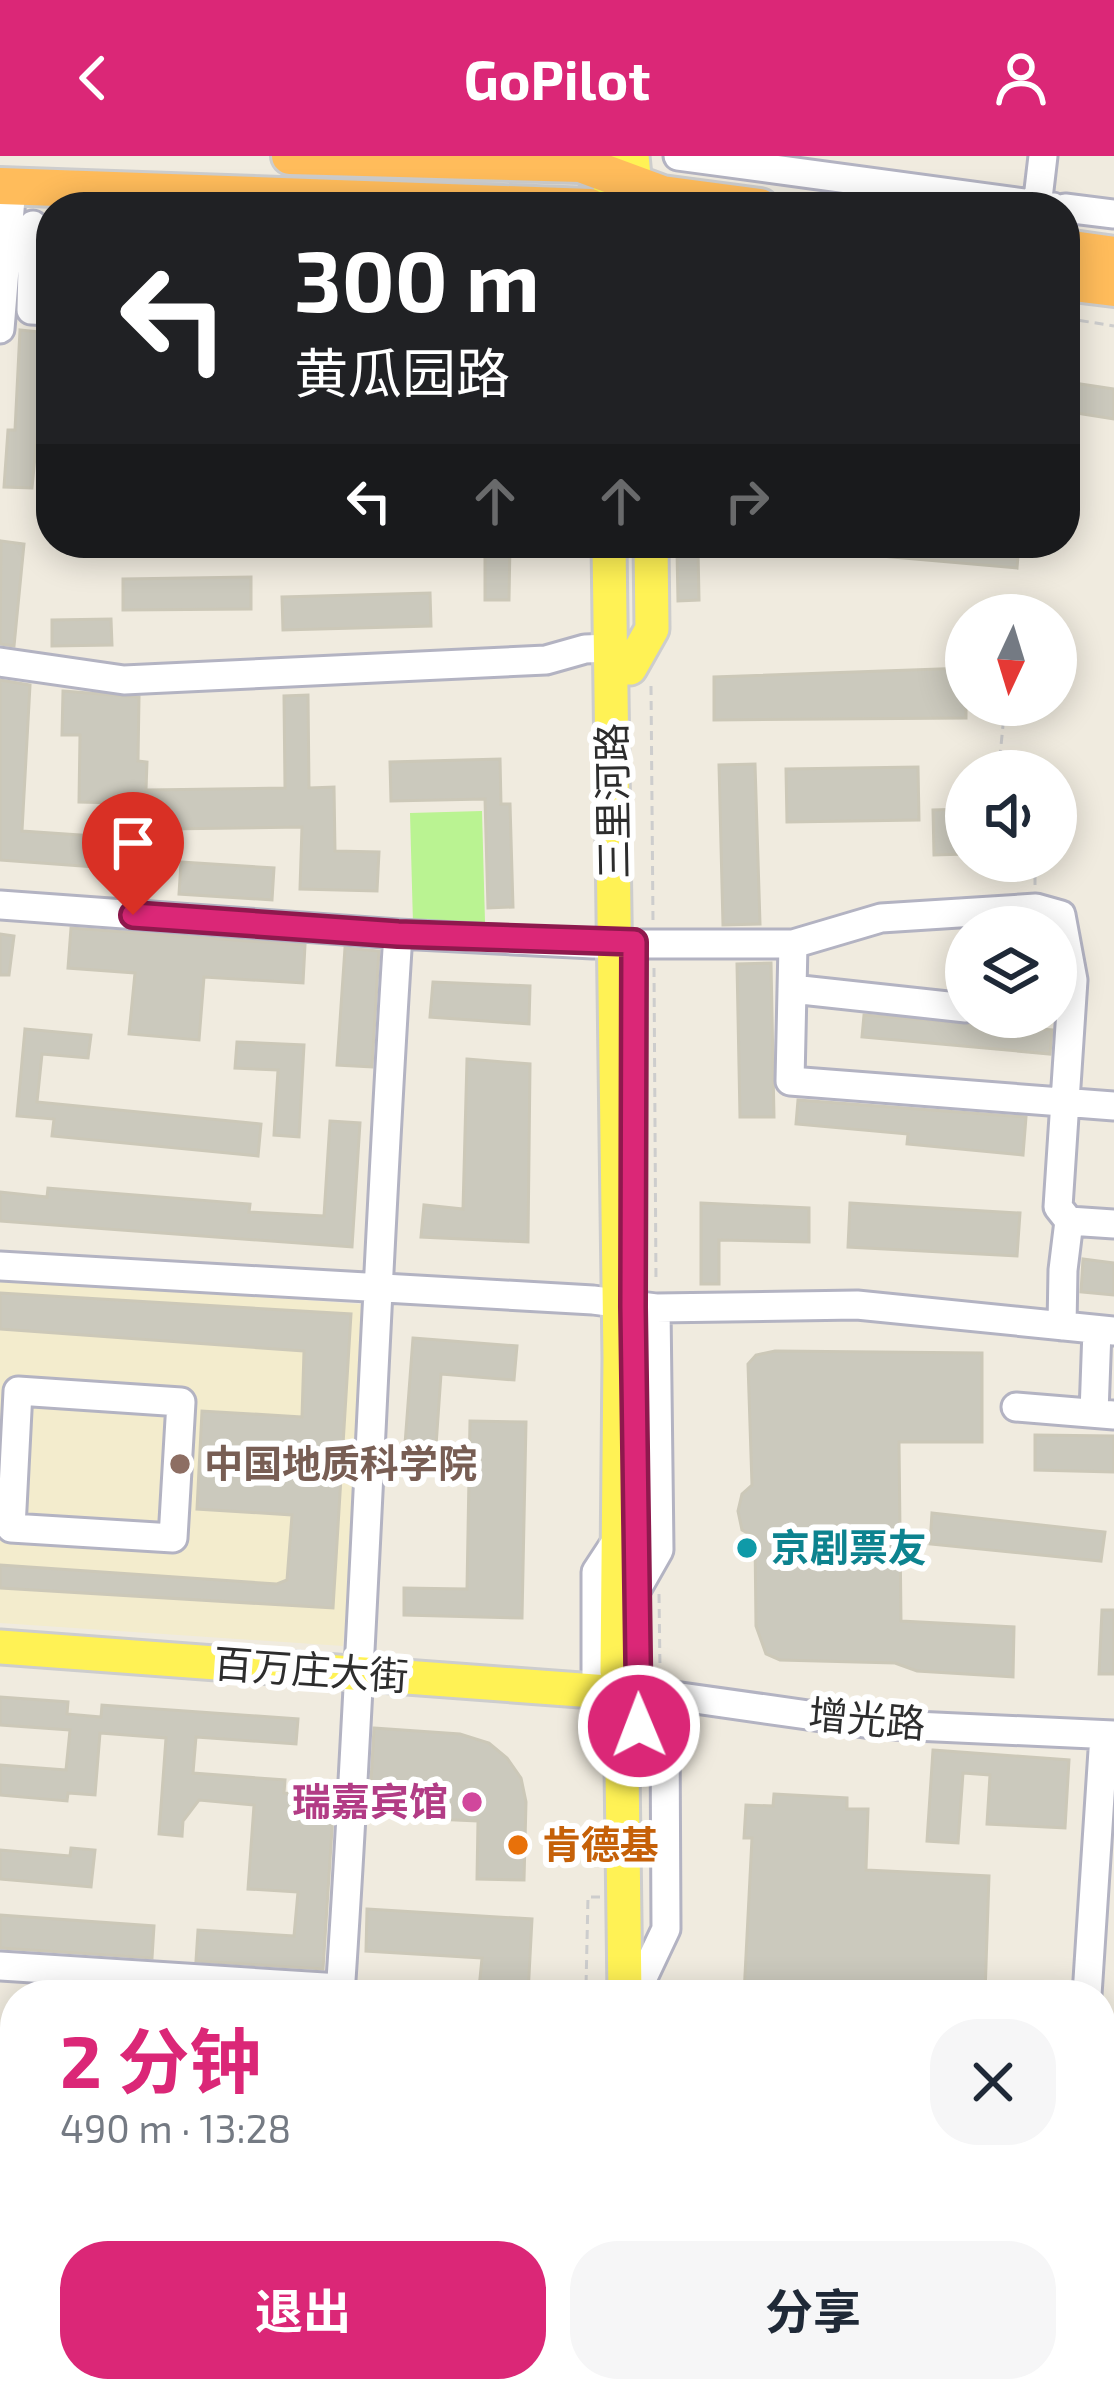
<!DOCTYPE html>
<html lang="zh">
<meta charset="utf-8">
<style>
:root{--surface:#fff;--page:#f6f6f7;--text:#1f2937;--muted:#747a83;--accent:#db2777}
body{margin:0;font-family:"Exo 2","Noto Sans SC",sans-serif;background:var(--page);color:var(--text);height:100vh;display:flex;flex-direction:column;font-size:45px;white-space:nowrap}
*{box-sizing:border-box;margin:0}
p{font-size:39px;color:var(--muted)}
.icon{flex:none;width:66px;height:66px;fill:none;stroke:currentColor;stroke-width:2;stroke-linecap:round;stroke-linejoin:round}
.map{position:relative;flex:1;overflow:hidden}
.side{position:absolute;left:0px;top:1824px;width:1116px;height:423px;display:flex;flex-direction:column;background:var(--surface);border-radius:48px 48px 0 0;box-shadow:0 6px 30px #0003}
.side>*{flex:none}
.hud{position:absolute;left:36px;top:36px;width:1044px;height:366px;border-radius:48px;box-shadow:0 6px 30px #0003;background:#202124;color:#fff;overflow:hidden}
.needle{width:78px;rotate:184deg}
.fabs{position:absolute;left:945px;top:438px;display:grid;gap:24px}
.fabs a{display:grid;place-items:center;width:132px;height:132px;border-radius:50%;background:var(--surface);box-shadow:0 6px 30px #0003;font-size:60px}
.pin{position:absolute;display:grid;place-items:center;width:102px;height:102px;color:#fff;margin:-123px -51px;border-radius:50% 50% 50% 0;rotate:-45deg;box-shadow:0 0 12px #0007}
.pin .icon{rotate:45deg}
.me{position:absolute;width:132px;margin:-66px;rotate:359deg;stroke-linejoin:round;filter:drop-shadow(0 0 9px #0008)}
.turn{display:flex;align-items:center;gap:42px;height:252px;padding:0 60px;font-size:54px}
.turn .icon{width:156px;height:156px;stroke-width:2.5}
.turn b{display:block;font-size:84px;line-height:102px}
.lanes{display:flex;align-items:center;height:114px;padding:0 60px;background:#0003;justify-content:center;gap:60px;direction:ltr}
.lanes .off{opacity:.35}
.round{display:grid;place-items:center;flex:none;width:126px;height:126px;border-radius:48px;background:var(--page)}
.summary{display:flex;align-items:center;justify-content:space-between;height:204px;padding:0 60px}
h1{font-size:72px;font-weight:700;line-height:90px;color:var(--accent)}
.primary-button{display:flex;gap:24px;margin-top:auto;padding:24px 60px}
.primary-button a{flex:1;height:138px;border-radius:48px;background:var(--accent);color:#fff;font-size:48px;font-weight:700;line-height:138px;text-align:center}
.primary-button a+a{background:var(--page);color:var(--text)}
header{display:flex;justify-content:space-between;align-items:center;height:156px;padding:0 60px;background:var(--accent);color:#fff;font-size:54px;font-weight:700}
.map>svg:first-child{display:block}
.education{fill:#f3eccd}
.pitch{fill:#baf392}
.building{fill:#cbc9bd;stroke:#ccc8b8;stroke-width:3}
.lines{fill:none;stroke-linecap:round;stroke-linejoin:round}
.minor-casing{stroke:#b3b3c2;stroke-width:33}
.major-casing{stroke:#cdcdcd;stroke-width:39}
.highway-casing{stroke:#cdcdcd;stroke-width:42}
.path{stroke:#cdcdcd;stroke-width:3;stroke-dasharray:9 6;stroke-linecap:butt}
.minor{stroke:#fff;stroke-width:27}
.major{stroke:#fff255;stroke-width:33}
.highway{stroke:#ffbc5b;stroke-width:36}
.route-casing{stroke:#8e194d;stroke-width:30}
.route{stroke:#db2777;stroke-width:21}
.education-dot{fill:#8d6e63;stroke:#fff;stroke-width:4.5}
.culture-dot{fill:#0f9aa8;stroke:#fff;stroke-width:4.5}
.hotel-dot{fill:#d1479c;stroke:#fff;stroke-width:4.5}
.food-dot{fill:#e8710a;stroke:#fff;stroke-width:4.5}
.labels{text-anchor:middle;stroke-width:12;stroke-linejoin:round;paint-order:stroke}
.street-label{font-size:39px;fill:#2d2d2d;stroke:#fff}
.education-label{font-size:39px;font-weight:bold;fill:#785e54;stroke:#fff;text-anchor:start}
.culture-label{font-size:39px;font-weight:bold;fill:#0d838f;stroke:#fff;text-anchor:start}
.hotel-label{font-size:39px;font-weight:bold;fill:#b23c85;stroke:#fff;text-anchor:end}
.food-label{font-size:39px;font-weight:bold;fill:#c56008;stroke:#fff;text-anchor:start}
</style>
<header><svg class="icon" aria-label="back" viewBox="0 0 24 24"><path d="M15 5l-7 7 7 7"/></svg>GoPilot<svg class="icon" aria-label="person" viewBox="0 0 24 24"><circle cx="12" cy="8" r="4"/><path d="M4 21q1-7 8-7t8 7"/></svg></header>
<div class="map">
<svg width="1114" height="2245" viewBox="0 0 1114 2245">
<rect width="100%" height="100%" fill="#f0ebdf"/>
<path class="education" d="M0,1122l373,27 -30,341 -343,-23z"/>
<path class="pitch" d="M482,655l3,111 -72,2 -3,-111z"/>
<path class="building" d="M20,174l31,3v84l-12,-1 -7,72 -28,-1 4,-57h7z
M1074,227l40,6v30l-44,-7z
M1,385l23,3 -10,102 -14,-2z
M485,387h25l-1,57h-24z
M846,387h173l-2,25 -172,-15z
M698,393l1,51 -21,1 -1,-51z
M251,421v32l-128,1v-31z
M430,437l1,33 -148,4 -1,-33z
M111,463l1,26 -60,1v-26z
M966,512v50l-252,2v-43z
M0,524l30,5 -8,146 115,8 -2,31 -135,-10z
M63,535l76,6 -1,64 9,1 -1,28 139,-2 -1,-92 24,-1 1,93 25,-1 1,64 44,1 -2,39 -77,-2 2,-62 -135,2 -1,-25 -87,-2 1,-67h-18z
M500,603l1,45h9l3,103 -25,1 -3,-109 -94,2 -1,-39z
M755,608l5,160 -37,1 -4,-160z
M918,611l1,53 -132,2 -1,-53z
M966,653v45l-32,1 -1,-45z
M181,706l93,6 -2,32 -93,-6z
M71,772l234,17 -2,38 -99,-6 -5,63 -70,-6 6,-61 -67,-5z
M0,778l14,2 -5,39h-9z
M345,792l34,3 -7,116 -35,-2z
M771,807l3,154h-34l-3,-153z
M433,826l97,4 -1,38 -99,-7z
M864,859l188,15 -2,24 -188,-17z
M25,873l66,6 -3,23 -46,-4 -5,48 224,22 -3,32 -206,-20 2,-17 -37,-3z
M237,886l67,3 -5,92 -25,-2 4,-65 -43,-2z
M467,903l63,5 -2,178 -107,-5 3,-32 39,4z
M798,944l228,17 -3,38 -116,-11 1,-10 -112,-10z
M330,965l30,2 -8,124 -352,-26v-29l47,5 1,-9 202,16 -1,8 75,4z
M701,1047l108,5v34l-90,-2v44h-18z
M850,1047l170,10 -3,43 -169,-9z
M1083,1103l31,4v32l-33,-3z
M0,1137l351,21 -18,294 -333,-20v-23l277,19 10,-4 5,-65 -95,-6 5,-98 100,6 2,-66 -304,-22z
M413,1182l104,8 -3,34 -73,-6 -5,72 -31,-2z
M775,1195l207,2v89h-83l2,179 113,6 -1,50 -96,-6 -22,-8 -115,-3 -14,-6 -10,-28 -1,-89 -13,-7 -4,-19 4,-17 10,-9 -4,-121 8,-9z
M470,1265l56,1 -4,196 -118,-3v-27l63,1z
M1035,1279l79,1v36l-79,-2z
M932,1357l173,19 -4,29 -171,-17z
M1102,1454h12v64h-15z
M0,1541l68,5 -1,12 34,3 1,-12 196,14 -2,25 -100,-7 -3,36 92,7 -1,13 50,5 -11,171 -127,-8 2,-31 96,6 4,-44 -50,-3 6,-84 -55,-5 -16,21 -1,15 -23,-2 7,-96 -66,-5 -5,62 -27,-2 -1,8 -67,-6v-30l66,5 4,-40 -70,-5z
M374,1572l86,6 29,9 18,15 14,20 5,24 -2,78 -47,-1 1,-58 -109,-5z
M933,1594l136,10 -4,68 -78,-4 3,-49 -27,-2 -5,70 -31,-2z
M774,1638l73,4v11h21l-2,61 123,6 -4,119h-241l8,-157h-8l2,-33 27,1z
M71,1692l24,2 -4,37 -91,-8v-29l70,6z
M367,1753l165,10 -4,75 -49,-5 3,-31 -116,-7z
M0,1759l154,11 -2,32 -152,-10z"/>
<g class="lines">
<g class="minor-casing">
<path id="minor" d="M678,0l375,51
M1037,51l6,-51
M1065,52l49,6
M33,69l-2,85 20,1
M0,173l12,-143
M0,506l124,18 422,-20 39,-11 25,-1
M0,749l398,29 195,10h200l88,-26 155,-10 25,7 12,65 -15,227 11,14 -6,49 -1,56
M793,788l-3,137 324,25
M792,833l174,19
M1069,1065l45,3
M0,1110l593,34 63,8 201,-3 257,26
M18,1235l163,11 -8,136 -162,-10z
M1016,1251l98,8
M1094,1257l3,-83
M638,1431l21,-37 -3,-242
M596,1535v-119l23,-35
M621,1537l39,1 211,30 243,11
M0,1810l340,22
M640,1828l26,-55 -1,-203 -5,-32
M340,1839c24,-353 35,-707 58,-1061
M1087,1839l17,-260
M0,1960l15,1
M1101,2207h13
M38,2245v-13
M313,2245l1,-13"/>
</g>
<g class="major-casing">
<path id="major" d="M632,0l3,31 10,20
M609,51l4,-51
M609,387l11,815 -3,313 4,22 4,302
M630,512l22,-39 -1,-86
M0,1491l621,46
M649,2232v13"/>
</g>
<g class="highway-casing">
<path id="highway" d="M290,0l291,8 81,30 98,13
M0,30l590,21
M1065,92l49,7
M1065,126l49,6"/>
</g>
<path class="path" d="M1065,162l49,8
M651,530l2,236
M1005,549l-5,51 16,15
M1035,705v27
M654,812l2,314
M659,1438l1,74
M600,1741h-12l-2,89h15
M609,2232v13
M1057,2245l1,-13"/>
<use href="#minor" class="minor"/>
<use href="#major" class="major"/>
<use href="#highway" class="highway"/>
</g>
<g class="lines">
<g class="route-casing">
<path id="route" d="M133,759l265,19 236,8 -1,365 6,419"/>
</g>
<use href="#route" class="route"/>
</g>
<circle class="education-dot" cx="180" cy="1308" r="12"/>
<circle class="culture-dot" cx="747" cy="1392" r="12"/>
<circle class="hotel-dot" cx="472" cy="1646" r="12"/>
<circle class="food-dot" cx="518" cy="1689" r="12"/>
<g class="labels">
<g class="street-label">
<text transform="translate(613 645) rotate(-91)" y="14">三里河路</text>
<text transform="translate(311 1514) rotate(4)" y="14">百万庄大街</text>
<text transform="translate(867 1563) rotate(5)" y="14">增光路</text>
</g>
<g class="education-label">
<text x="204" y="1322">中国地质科学院</text>
</g>
<g class="culture-label">
<text x="771" y="1406">京剧票友</text>
</g>
<g class="hotel-label">
<text x="448" y="1660">瑞嘉宾馆</text>
</g>
<g class="food-label">
<text x="542" y="1703">肯德基</text>
</g>
</g>
</svg>
<div class="fabs">
<a><svg class="needle" viewBox="-14 -14 28 28"><path d="M0-13l5 13h-10z" fill="#e53935"/><path d="M0 13l5-13h-10z" fill="#747a83"/></svg></a>
<a><svg class="icon" aria-label="sound" viewBox="0 0 24 24"><path d="M4 9h4l5-4v14l-5-4H4zM17 9q2 3 0 6"/></svg></a>
<a><svg class="icon" aria-label="layers" viewBox="0 0 24 24"><path d="M12 4l9 5-9 5-9-5zM3 14l9 5 9-5"/></svg></a>
</div>
<div class="pin" style="left:133px;top:759px;background:#d93025"><svg class="icon" aria-label="arrive" viewBox="0 0 24 24"><path d="M6 21V4h12l-3 4 3 4H6"/></svg></div>
<svg class="me" style="left:639px;top:1570px" viewBox="-20 -20 40 40"><circle r="17" fill="#db2777" stroke="#fff" stroke-width="3"/><path d="M0-11L8 9 0 5-8 9z" fill="#fff"/></svg>
<div class="hud">
<div class="turn"><svg class="icon" aria-label="left" viewBox="0 0 24 24"><path d="M17 20v-9H6M10 6l-5 5 5 5"/></svg><div><b>300 m</b>黄瓜园路</div></div>
<div class="lanes"><svg class="icon" aria-label="left" viewBox="0 0 24 24"><path d="M17 20v-9H6M10 6l-5 5 5 5"/></svg><svg class="icon off" aria-label="ahead" viewBox="0 0 24 24"><path d="M12 20V5M6 11l6-6 6 6"/></svg><svg class="icon off" aria-label="ahead" viewBox="0 0 24 24"><path d="M12 20V5M6 11l6-6 6 6"/></svg><svg class="icon off" aria-label="right" viewBox="0 0 24 24"><path d="M7 20v-9h11M14 6l5 5-5 5"/></svg></div>
</div>
<section class="side">
<div class="summary"><div><h1>2 分钟</h1><p>490 m · 13:28</p></div><a class="round"><svg class="icon" aria-label="close" viewBox="0 0 24 24"><path d="M6 6l12 12M18 6L6 18"/></svg></a></div>
<div class="primary-button"><a>退出</a><a>分享</a></div>
</section>
</div>
